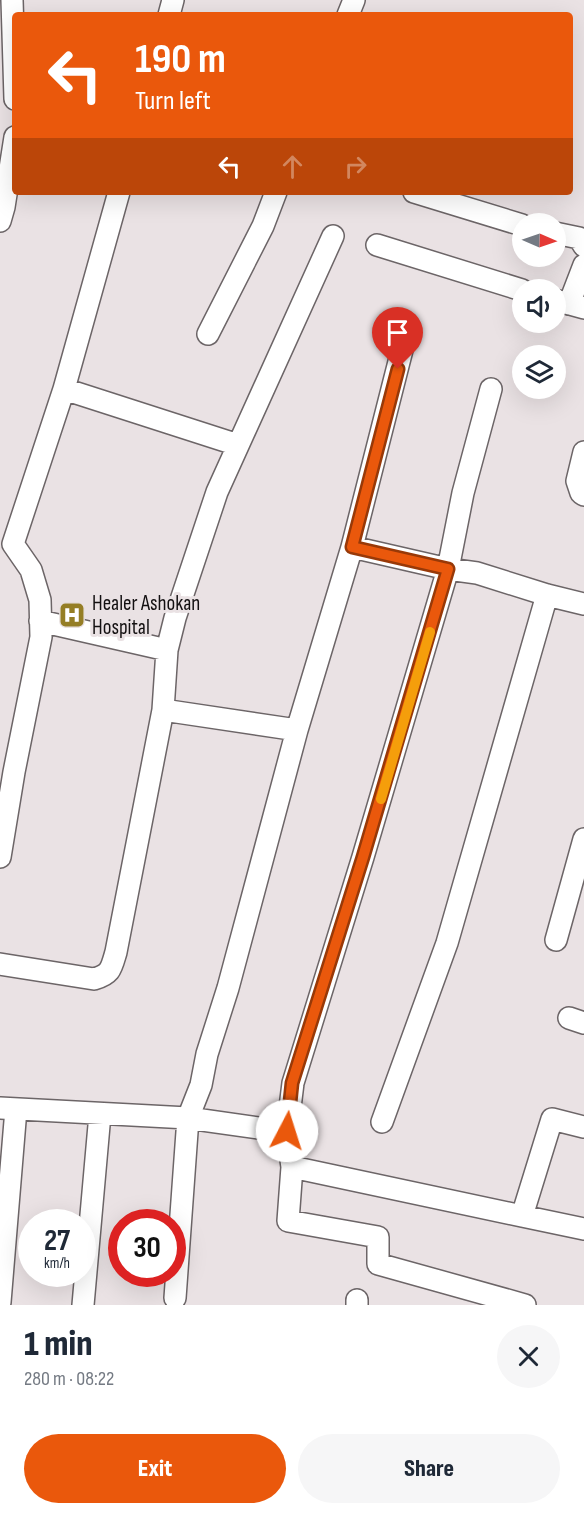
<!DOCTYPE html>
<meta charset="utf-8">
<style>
:root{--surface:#fff;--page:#f6f6f7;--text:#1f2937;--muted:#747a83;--accent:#ea580c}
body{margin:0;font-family:"Sofia Sans Condensed",sans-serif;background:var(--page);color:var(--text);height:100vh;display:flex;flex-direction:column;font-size:22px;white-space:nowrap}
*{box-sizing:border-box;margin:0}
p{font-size:20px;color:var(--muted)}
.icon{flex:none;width:33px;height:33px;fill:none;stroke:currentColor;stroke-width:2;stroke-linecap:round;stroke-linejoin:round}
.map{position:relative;height:1305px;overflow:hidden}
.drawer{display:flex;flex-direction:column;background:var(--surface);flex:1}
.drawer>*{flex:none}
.top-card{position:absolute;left:12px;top:12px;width:561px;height:183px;border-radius:6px;box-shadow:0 6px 24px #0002;background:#ea580c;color:#fff;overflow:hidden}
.needle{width:39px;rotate:92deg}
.fabs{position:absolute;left:512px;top:213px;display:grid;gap:12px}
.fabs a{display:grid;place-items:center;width:54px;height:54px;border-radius:50%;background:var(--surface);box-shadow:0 6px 24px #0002;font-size:30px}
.speed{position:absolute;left:18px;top:1209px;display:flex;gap:12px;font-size:30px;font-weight:700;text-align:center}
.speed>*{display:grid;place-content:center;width:78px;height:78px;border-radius:50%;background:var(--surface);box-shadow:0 6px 24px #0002;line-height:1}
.speed small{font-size:15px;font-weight:400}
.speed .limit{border:9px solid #d22;background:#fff;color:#111}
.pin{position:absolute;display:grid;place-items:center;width:51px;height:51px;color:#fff;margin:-62px -26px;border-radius:50% 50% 50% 0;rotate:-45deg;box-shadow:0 0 6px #0007}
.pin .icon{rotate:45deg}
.me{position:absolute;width:66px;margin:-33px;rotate:5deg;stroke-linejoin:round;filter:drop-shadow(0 0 4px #0008)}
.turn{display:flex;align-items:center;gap:21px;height:126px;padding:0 24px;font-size:27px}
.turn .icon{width:78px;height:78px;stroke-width:2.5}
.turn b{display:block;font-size:42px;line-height:51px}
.lanes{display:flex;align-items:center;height:57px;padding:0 24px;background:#0003;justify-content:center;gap:30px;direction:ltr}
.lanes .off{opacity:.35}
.round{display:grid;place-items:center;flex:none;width:63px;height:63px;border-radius:32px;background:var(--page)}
.summary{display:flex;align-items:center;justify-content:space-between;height:102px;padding:0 24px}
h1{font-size:36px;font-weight:800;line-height:45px}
.action{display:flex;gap:12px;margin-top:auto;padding:12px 24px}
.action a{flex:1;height:69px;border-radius:36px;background:var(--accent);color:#fff;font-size:24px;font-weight:800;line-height:69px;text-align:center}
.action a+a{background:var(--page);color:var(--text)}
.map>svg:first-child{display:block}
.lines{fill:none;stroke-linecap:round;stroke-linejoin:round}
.minor-casing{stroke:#6c6567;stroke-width:24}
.minor{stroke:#fff;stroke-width:21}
.route-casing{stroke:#983908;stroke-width:15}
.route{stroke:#ea580c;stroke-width:10}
.slow{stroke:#f59e0b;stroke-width:10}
.labels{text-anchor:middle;stroke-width:6;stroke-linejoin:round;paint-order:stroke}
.poi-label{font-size:21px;fill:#131011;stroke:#eae2e4;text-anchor:start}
</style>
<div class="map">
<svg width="584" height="1305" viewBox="0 0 584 1305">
<rect width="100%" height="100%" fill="#eae2e4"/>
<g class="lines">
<g class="minor-casing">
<path id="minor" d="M12,0l3,99
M169,15l4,-15
M348,15l6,-15
M414,192l108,33
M0,221l4,-14 11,-70
M555,233l24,5 5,8
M377,245l145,45
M555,300l29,8
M569,304l15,-39
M208,334l55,-108 13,-34
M64,389l174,56
M491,389l-28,104 -15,76 -85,288 -70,226 -6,49 5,35 -4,54 90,16v27l147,41
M584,452l-7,29 4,12 3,2
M352,547l96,22 29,4 70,22 37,9
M40,621l127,29
M163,710l134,20
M0,857l14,-85 27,-135 -1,-37 -9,-30 -18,-26 51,-155 55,-197
M556,940l28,-101
M0,964l94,15c17,-5 17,-10 22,-27l47,-242 4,-60 8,-32 42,-126 116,-256
M569,1018l15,5
M0,1108l188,10 99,14
M382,1122l65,-179 100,-348
M292,1167l230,49 30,-97 32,8
M522,1216l62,13
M175,1298l13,-180 13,-33 6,-31 21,-66 69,-258 55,-183 51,-201
M0,1302l16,-193
M83,1305l17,-191
M357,1305v-5"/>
</g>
<use href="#minor" class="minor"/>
</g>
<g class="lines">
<g class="route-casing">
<path id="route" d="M287,1131l5,-48 71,-226 85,-288 -96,-22 46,-178"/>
</g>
<use href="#route" class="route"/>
<path class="slow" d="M381,799l49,-167"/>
</g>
<defs>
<g id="hospital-square" transform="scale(1.35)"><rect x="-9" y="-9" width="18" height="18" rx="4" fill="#957e25" stroke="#eae2e4"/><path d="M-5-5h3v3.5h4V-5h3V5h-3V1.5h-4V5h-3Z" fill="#fff"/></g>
</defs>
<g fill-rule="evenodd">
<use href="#hospital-square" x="72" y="615"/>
</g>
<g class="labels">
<g class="poi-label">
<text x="92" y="610">Healer Ashokan<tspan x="92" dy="24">Hospital</tspan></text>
</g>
</g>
</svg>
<div class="fabs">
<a><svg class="needle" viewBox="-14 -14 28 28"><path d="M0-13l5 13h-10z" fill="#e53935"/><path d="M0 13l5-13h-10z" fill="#747a83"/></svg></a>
<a><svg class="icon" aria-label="sound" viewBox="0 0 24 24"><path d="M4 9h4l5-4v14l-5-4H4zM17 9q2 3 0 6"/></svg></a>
<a><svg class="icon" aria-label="layers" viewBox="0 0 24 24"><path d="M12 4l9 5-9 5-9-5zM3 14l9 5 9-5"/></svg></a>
</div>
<div class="speed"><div>27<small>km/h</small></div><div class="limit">30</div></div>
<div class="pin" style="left:398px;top:369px;background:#d93025"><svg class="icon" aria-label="arrive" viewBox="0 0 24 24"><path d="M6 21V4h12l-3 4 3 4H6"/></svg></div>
<svg class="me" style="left:287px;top:1131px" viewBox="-20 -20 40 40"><circle r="19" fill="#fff"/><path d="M0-13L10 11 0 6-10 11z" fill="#ea580c"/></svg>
<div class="top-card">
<div class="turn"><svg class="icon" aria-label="left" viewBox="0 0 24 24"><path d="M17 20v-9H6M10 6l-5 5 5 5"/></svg><div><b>190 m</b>Turn left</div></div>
<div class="lanes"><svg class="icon" aria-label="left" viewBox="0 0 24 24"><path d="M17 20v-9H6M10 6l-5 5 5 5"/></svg><svg class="icon off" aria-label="ahead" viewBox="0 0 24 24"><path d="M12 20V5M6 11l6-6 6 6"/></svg><svg class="icon off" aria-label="right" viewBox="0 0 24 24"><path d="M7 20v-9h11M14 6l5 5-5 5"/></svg></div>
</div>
</div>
<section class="drawer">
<div class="summary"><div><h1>1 min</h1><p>280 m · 08:22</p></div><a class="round"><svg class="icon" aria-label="close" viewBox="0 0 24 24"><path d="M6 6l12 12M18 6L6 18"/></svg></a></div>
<div class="action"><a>Exit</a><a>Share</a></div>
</section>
